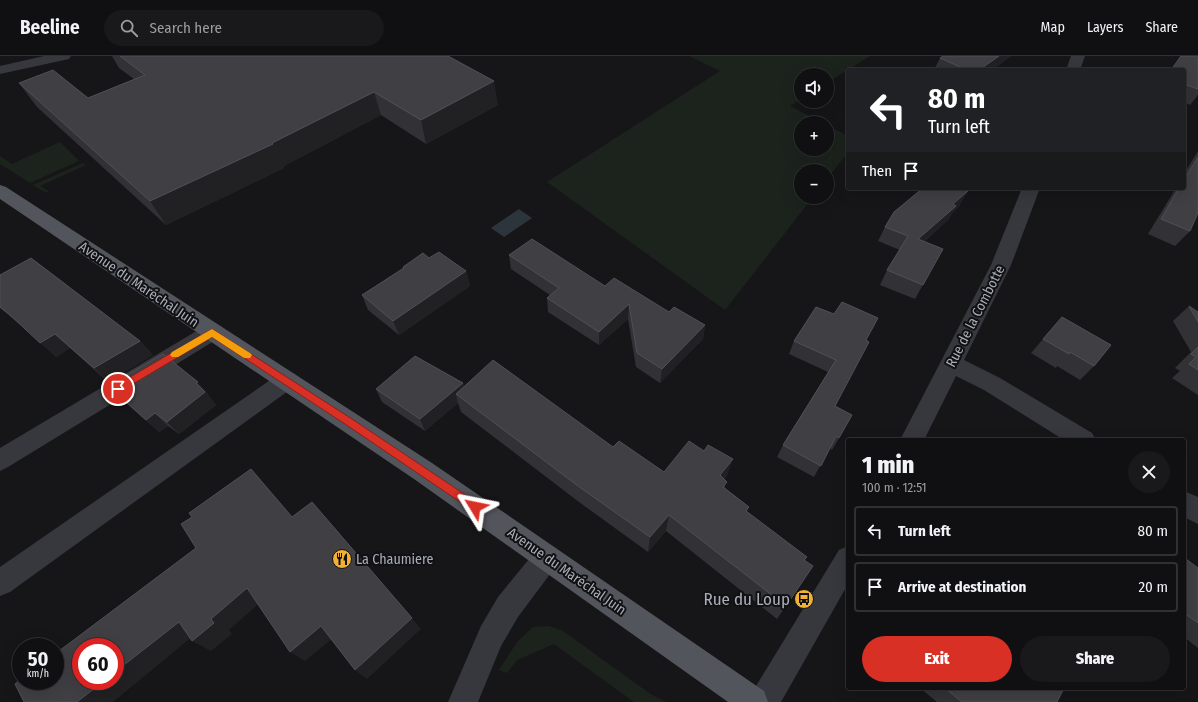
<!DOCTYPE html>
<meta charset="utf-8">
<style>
:root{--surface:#101012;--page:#19191b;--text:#f1f3f6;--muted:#9c9d9f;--line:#303032;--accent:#d93025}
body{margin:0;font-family:"Fira Sans Condensed",sans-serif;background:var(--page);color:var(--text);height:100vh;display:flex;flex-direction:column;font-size:15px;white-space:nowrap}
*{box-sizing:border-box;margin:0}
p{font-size:13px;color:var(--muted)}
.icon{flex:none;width:22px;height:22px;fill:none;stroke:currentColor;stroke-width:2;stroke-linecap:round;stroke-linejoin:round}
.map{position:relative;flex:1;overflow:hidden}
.panel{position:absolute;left:846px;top:382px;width:340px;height:252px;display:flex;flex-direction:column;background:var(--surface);border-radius:4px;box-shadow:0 4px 16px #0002,0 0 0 1px var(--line)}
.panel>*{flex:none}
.banner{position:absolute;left:846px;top:12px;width:340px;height:122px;border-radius:4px;box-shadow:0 4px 16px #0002,0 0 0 1px var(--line);background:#202124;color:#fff;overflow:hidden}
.buttons{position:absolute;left:794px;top:12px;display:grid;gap:8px}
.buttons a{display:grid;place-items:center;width:40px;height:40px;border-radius:50%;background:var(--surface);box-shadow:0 4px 16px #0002,0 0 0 1px var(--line);font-size:20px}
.speed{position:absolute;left:12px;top:582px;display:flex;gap:8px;font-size:20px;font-weight:700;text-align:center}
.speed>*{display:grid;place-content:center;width:52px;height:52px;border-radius:50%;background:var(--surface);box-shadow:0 4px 16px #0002,0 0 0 1px var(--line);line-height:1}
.speed small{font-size:10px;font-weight:400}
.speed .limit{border:6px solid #d22;background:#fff;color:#111}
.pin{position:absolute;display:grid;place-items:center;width:34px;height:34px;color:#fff;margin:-17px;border:2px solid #fff;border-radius:50%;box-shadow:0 1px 4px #0007}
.me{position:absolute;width:44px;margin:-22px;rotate:305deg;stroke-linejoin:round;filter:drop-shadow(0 0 3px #0008)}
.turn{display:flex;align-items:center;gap:14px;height:84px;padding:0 16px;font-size:18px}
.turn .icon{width:52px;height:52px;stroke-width:2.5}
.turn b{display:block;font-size:28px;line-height:34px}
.then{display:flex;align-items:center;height:38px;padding:0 16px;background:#0003;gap:8px;font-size:15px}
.round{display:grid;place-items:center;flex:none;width:42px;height:42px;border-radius:21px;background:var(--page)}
.head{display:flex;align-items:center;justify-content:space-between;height:68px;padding:0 16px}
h1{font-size:24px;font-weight:800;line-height:30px}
.cta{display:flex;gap:8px;margin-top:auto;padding:8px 16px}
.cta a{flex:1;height:46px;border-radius:24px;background:var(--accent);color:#fff;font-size:16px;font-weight:800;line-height:46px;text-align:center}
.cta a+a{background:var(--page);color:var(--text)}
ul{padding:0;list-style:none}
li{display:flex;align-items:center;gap:12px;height:50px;margin:0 8px 6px;padding:0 8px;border:2px solid var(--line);border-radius:4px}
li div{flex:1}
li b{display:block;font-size:15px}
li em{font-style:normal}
header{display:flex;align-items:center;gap:24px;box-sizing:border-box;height:56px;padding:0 20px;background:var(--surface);border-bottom:1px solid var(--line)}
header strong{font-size:19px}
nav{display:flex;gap:22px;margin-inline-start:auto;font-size:14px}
.search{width:280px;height:36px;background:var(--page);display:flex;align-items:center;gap:10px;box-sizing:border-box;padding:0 14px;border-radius:22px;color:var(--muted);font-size:15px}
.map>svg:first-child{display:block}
.green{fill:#1c231d}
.water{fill:#2c353c}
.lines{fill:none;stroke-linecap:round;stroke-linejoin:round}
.minor{fill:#37383d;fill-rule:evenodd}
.major{fill:#53555c;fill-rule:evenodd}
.wall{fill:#323236}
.shaded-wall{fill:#212124}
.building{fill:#3f3f44;stroke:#4f5156}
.route{fill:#d93025;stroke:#8d1f18}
.slow{fill:#f59e0b}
.labels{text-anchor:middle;stroke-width:4;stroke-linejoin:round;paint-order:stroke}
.street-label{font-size:14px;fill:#a8adb8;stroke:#111113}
.poi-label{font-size:14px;fill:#a8adb8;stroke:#111113;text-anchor:start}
.near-poi-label{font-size:17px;fill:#a8adb8;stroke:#111113;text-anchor:end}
</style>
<header>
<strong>Beeline</strong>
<div class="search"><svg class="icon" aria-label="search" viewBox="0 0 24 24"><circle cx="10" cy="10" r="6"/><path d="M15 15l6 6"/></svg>Search here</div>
<nav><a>Map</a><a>Layers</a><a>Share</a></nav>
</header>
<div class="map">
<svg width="1198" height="646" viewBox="0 0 1198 646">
<rect width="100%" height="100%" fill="#161618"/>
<path class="green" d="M689,0h181l-43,27v-8h-26v24l-11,7 33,17h-22v26h26v-24l21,11v16l-21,27v-8h-26v26h12l-88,113 -178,-128 173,-111z
M60,86l19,19 -49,22 -30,-19v-8l12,8z
M83,107l3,2 -46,21 10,6h-5l-12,-7z
M549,570l14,5 89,64 15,7h-33l-80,-58 -37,16 -10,13 -8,-3 18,-28 16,-15z"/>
<path class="water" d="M519,153l13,9 -28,19 -13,-9z"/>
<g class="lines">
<path class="minor" d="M44,0h27l-2,3 -69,15v-8z
M1071,0h14l-5,14h-14z
M1022,132h18l-29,77 -47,95 36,18 92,55 4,7h-32l-80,-50 -28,-14 -32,64h-24l91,-175z
M212,268l7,2 3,6 -3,6 -211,129 -8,4v-23l205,-122z
M287,315l8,3 3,6 -3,6 -285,206 -10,4v-29l279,-193z
M1184,435l14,6v27l-14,-7z
M547,488l9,4 4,9 -4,9 -38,51 -17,29 -23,56h-30l33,-76 17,-29 40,-49z
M848,490v38l-67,118h-32l4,-11 86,-141z"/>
<path class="major" d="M0,129l6,2 426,276 332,228 4,11h-40l-314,-223 -414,-280z"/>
</g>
<path class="wall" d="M112,0h336l50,49 -72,39 -45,-29 -97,51v2l-118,57 -129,-118 -18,-24 69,15 46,-19 -15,-11z
M943,0h68l-19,14h-58l6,-12z
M1198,0v39l-8,10 -6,-3v-32z
M1198,95v62l-8,18 -15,15 -27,-12 28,-46h8v-14z
M960,149l-7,7 -5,8 -24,22 19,7 -28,50 -35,-14 7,-15 13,-20 -22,-9 7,-14z
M509,199l96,31 64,26 36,13 -2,14 -43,44 -24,-16 -8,-48 -29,26 -51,-33 -1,-14 3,-3 -39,-26z
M429,202l37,13 4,15 -71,49 -31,-25 -6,-15 41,-27v-1z
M0,219l140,66 13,14 -45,27 -38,-34 -14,9 -33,-30 -23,-19z
M1189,250l9,6v83l-26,-17 8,-7 -5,-3 16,-16 -18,-31z
M1062,261l32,49 -14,14 -23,-14 -1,2 -25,-15z
M866,284l-31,66 4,32 -7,12 -2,-2 -16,29 -37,-20 6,-12 45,-73 -39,-18 5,-13z
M463,327l1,3 149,61 51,25 63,4 -3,3 1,9 24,19 -3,5 61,45 -2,3 -19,46 -9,13 -111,-88 -18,21 -69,-50 -118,-90 -3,-9 -33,28 -43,-29 -6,-13z
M108,330l101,9h-1l8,10 -37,29 -11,-8 -9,6 -37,-33z
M1186,503l12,9v80l-14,-11v-76z
M920,632h144l-7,14h-120z"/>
<path class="shaded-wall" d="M999,0h12l-19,14h-13z
M494,25l4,24 -72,39 -5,-24z
M374,36l7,23 -97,51v2l-118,57 -16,-24z
M968,135l-8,14 -7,7 -5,8 -38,34 8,-15 35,-35z
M466,215l4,15 -71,49 -6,-14z
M629,248l-1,15 -29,26v-13z
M705,269l-2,14 -43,44 2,-14z
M55,278l15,14 -14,9 -16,-14z
M140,285l13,14 -45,27 -14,-14z
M198,326l11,13h-1l8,10 -37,29 -12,-12 29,-39z
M463,327l4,13 -11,-2 2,9 -33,28 -5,-12z
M155,357l13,13 -9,6 -13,-12z
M733,403l-6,17 -13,16 6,-17z
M251,413l14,16 40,47 -13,-15z
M669,459l-3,16 -18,21 2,-15z
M247,532l16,12 -34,30 3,4 -21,17 -19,-10 19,-22z
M412,562l9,11 -54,50 -12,-9z
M179,566l19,10 -85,70h-36l27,-21h11v-9z
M321,570l13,11 -29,24 -15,-9z"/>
<path class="building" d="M120,0h328l46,25 -73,39 -47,-28 -102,51 1,1 -123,57 -131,-118 34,-13 35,28 57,-23z
M943,0h56l-20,14h-12l-27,-12z
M1181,0h17v33l-14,-5v-14h-13z
M1198,101v56l-8,18 -29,-12 18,-31h5v-8z
M923,132h39l6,3 -15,13 3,2 -38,33 25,10 -20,36 -36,-15 21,-34 -23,-9 9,-15z
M532,183l73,47 9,-8 55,34 5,-5 31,18 -43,44 -25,-16 -8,-49 -30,28 -52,-34 12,-10 -50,-33z
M439,196l27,19 -73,50 -31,-26 42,-27 -1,-1 20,-14 6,5z
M31,202l109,83 -46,27 -39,-34 -15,9 -31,-29 -9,-7v-32z
M842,246l36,16 -12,22 3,2 -34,64 17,9 -13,23 -3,-2 -15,30 -38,-21 53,-85 -42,-19 22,-34 18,7z
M1189,250l9,6v10z
M1062,261l49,28 -17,21 -24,-14 -1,2 -26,-15z
M1198,291v23l-9,-6 7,-7 -5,-3z
M163,298l35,28 -2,1 9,9 -38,30 -12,-9 -9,7 -38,-34z
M415,300l48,27 -43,36 -44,-30z
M493,304l120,87 6,-6 45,31 25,-31 15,10 4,-6 25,14 -13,16 7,7 -4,5 26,20 -3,4 61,46 -3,3 9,6 -27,40 -117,-91 -19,22 -72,-51 -122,-92z
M251,413l41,48 20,-15 100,116 -57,52 -34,-44 -31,26 -43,-64 -36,31 3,4 -22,18 -13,-19 -64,50v-25h-34v34h23l-27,21h-53l-9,-18 6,-5v2h34v-27l141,-106 -15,-24 11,-7 -3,-4z
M1186,503l12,9v55l-14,-10v-51z
M945,632h119l-7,14h-95z"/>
<path class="route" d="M212,273l140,90 127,85 2,3 -2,3 -4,2 -3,-2 -127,-86 -133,-87 -91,54h-6l-2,-2 2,-3z"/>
<path class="slow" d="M212,273l38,24 2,2 -2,3h-6l-32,-21 -34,20h-6l-2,-2 2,-3z"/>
<defs>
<g id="restaurant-disc" transform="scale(1)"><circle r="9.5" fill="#f2b134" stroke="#111113"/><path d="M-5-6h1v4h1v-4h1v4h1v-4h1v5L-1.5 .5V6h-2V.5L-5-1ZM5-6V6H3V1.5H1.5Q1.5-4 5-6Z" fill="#111"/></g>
<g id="bus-disc" transform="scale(1)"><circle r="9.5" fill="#f2b134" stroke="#111113"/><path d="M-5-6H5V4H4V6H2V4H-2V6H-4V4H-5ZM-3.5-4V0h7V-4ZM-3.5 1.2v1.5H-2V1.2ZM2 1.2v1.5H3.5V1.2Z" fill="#111"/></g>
</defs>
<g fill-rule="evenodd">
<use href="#restaurant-disc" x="342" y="503"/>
<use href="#bus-disc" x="804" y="543"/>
</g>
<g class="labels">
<g class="street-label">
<text transform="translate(139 228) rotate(34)" y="5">Avenue du Maréchal Juin</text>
<text transform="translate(975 260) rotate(-63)" y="5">Rue de la Combotte</text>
<text transform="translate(567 515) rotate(35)" y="5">Avenue du Maréchal Juin</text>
</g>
<g class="poi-label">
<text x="356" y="508">La Chaumiere</text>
</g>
<g class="near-poi-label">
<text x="790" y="549">Rue du Loup</text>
</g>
</g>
</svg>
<div class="buttons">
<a><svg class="icon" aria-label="sound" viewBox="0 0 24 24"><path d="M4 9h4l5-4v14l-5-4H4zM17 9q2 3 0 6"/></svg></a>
<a>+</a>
<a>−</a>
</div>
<div class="speed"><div>50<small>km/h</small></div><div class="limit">60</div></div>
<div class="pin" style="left:118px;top:333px;background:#d93025"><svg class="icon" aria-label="arrive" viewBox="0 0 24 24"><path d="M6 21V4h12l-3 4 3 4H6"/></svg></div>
<svg class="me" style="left:475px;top:451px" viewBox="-20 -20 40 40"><path d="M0-17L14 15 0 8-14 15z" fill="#d93025" stroke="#fff" stroke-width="4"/></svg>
<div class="banner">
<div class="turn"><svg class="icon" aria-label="left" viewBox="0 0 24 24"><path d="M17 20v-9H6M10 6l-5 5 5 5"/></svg><div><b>80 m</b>Turn left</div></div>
<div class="then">Then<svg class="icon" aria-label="arrive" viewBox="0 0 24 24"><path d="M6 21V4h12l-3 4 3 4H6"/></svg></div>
</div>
<section class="panel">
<div class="head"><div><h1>1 min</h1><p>100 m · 12:51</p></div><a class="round"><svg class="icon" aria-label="close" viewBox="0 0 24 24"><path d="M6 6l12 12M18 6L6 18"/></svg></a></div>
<ul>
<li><svg class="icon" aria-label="left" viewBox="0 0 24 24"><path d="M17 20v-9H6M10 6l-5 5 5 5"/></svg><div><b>Turn left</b></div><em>80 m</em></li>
<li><svg class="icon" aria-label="arrive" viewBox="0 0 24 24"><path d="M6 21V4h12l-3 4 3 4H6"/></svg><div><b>Arrive at destination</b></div><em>20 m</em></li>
</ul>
<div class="cta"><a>Exit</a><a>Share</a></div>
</section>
</div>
